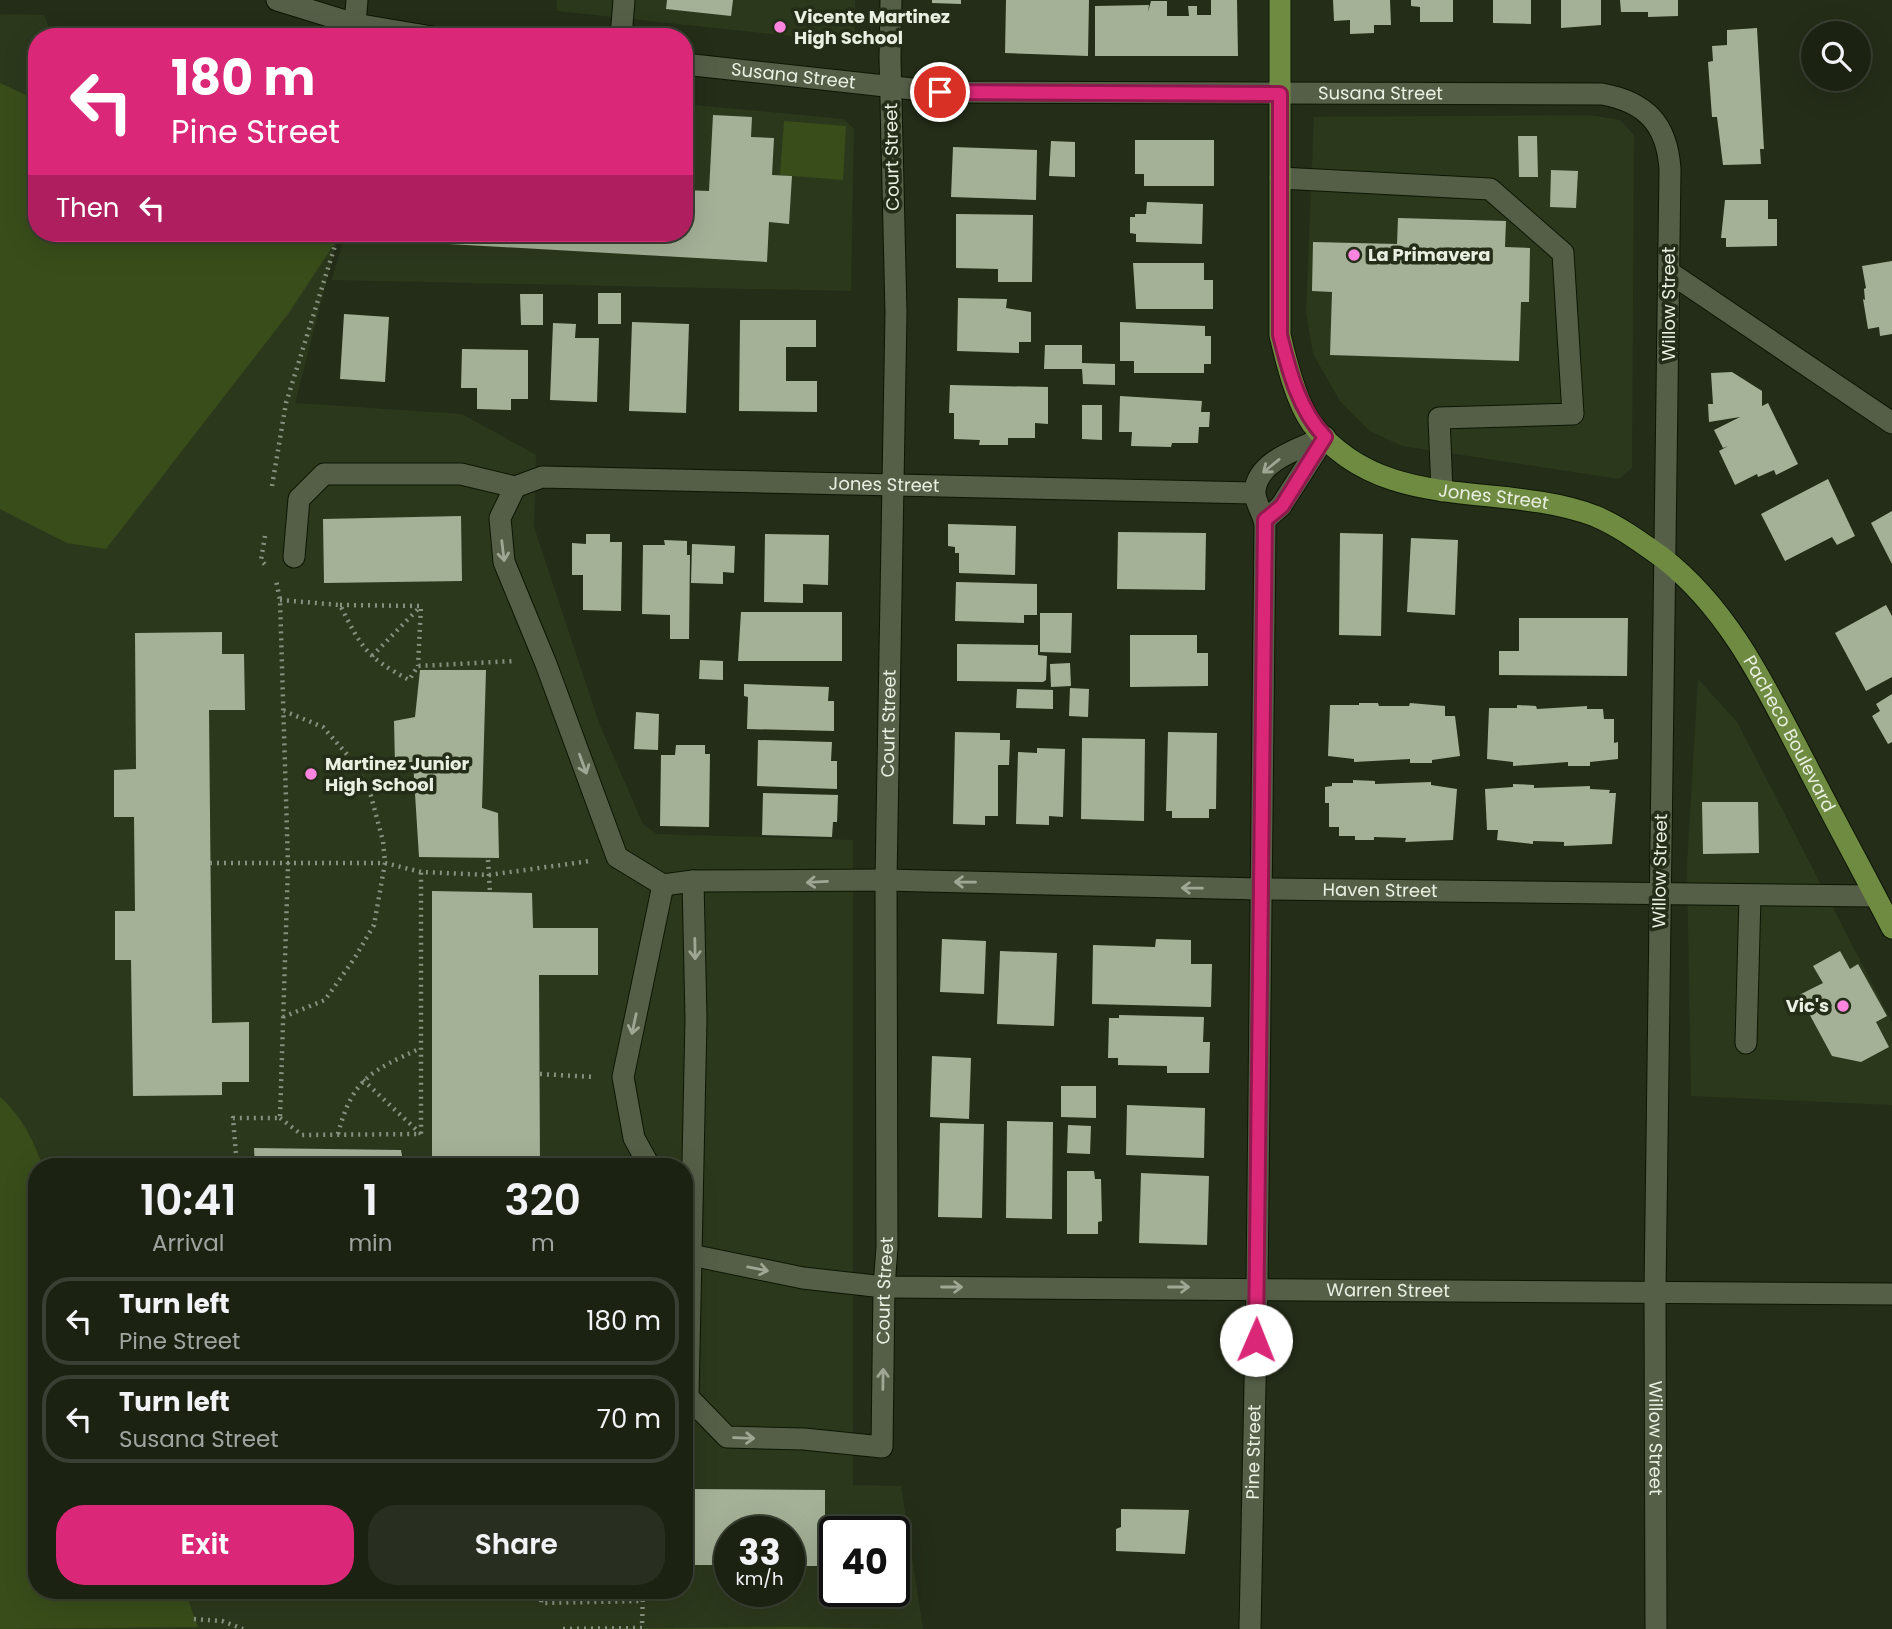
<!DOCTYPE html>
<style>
:root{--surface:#1b2212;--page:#282f20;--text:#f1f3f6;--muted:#a0a49f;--line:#393f32;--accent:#db2777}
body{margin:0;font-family:Poppins,sans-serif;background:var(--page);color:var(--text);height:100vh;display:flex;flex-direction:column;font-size:26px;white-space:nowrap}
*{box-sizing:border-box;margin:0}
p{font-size:23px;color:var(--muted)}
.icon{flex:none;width:38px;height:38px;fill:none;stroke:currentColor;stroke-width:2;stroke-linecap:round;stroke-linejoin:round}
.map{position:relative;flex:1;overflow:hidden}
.drawer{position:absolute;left:28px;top:1158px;width:665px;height:441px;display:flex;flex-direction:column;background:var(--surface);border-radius:28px;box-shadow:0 7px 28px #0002,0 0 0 2px var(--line)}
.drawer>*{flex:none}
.top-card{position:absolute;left:28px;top:28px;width:665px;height:214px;border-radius:28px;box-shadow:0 7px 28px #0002,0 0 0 2px var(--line);background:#db2777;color:#fff;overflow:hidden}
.fabs{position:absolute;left:1801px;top:21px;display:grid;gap:14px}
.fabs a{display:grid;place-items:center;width:70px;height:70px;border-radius:50%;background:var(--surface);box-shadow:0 7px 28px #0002,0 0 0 2px var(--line);font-size:35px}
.speed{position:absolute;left:714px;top:1516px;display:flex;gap:14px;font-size:35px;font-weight:700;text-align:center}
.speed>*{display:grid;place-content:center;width:91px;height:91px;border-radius:50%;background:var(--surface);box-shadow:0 7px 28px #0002,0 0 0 2px var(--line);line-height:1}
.speed small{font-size:18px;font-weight:400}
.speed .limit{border:4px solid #111;border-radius:10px;background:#fff;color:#111}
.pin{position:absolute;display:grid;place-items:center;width:60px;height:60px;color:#fff;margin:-30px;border:4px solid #fff;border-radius:50%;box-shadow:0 2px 7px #0007}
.me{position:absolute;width:77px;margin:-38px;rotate:1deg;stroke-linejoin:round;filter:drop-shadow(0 0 5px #0008)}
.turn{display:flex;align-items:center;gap:24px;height:147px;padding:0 28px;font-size:32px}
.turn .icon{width:91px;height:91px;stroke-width:2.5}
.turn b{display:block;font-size:49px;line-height:60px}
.then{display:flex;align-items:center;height:66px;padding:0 28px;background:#0003;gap:14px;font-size:26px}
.eta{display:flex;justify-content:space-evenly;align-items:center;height:119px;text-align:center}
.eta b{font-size:42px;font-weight:600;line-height:49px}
.primary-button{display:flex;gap:14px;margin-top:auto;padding:14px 28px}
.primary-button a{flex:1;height:80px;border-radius:28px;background:var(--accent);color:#fff;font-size:28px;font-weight:600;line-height:80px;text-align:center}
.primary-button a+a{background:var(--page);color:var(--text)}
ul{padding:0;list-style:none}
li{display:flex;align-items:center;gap:21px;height:88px;margin:0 14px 10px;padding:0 14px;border:4px solid var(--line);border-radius:28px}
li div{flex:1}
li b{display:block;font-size:26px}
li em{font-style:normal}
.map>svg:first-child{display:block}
.built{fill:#2c381c;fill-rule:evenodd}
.green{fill:#394d1a}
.building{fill:#a5b197}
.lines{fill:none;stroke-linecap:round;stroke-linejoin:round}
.minor-casing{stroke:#0d1603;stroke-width:23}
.major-casing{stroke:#0d1603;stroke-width:23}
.path{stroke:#88907e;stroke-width:4.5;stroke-dasharray:2 5;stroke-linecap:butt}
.minor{stroke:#555f48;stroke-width:21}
.major{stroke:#6f8b42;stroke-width:21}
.path-bridge{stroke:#88907e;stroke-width:4.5;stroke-dasharray:2 5;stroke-linecap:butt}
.oneway{stroke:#9fa794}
.route-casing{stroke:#8e194d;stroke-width:18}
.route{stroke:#db2777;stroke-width:12}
.poi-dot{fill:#fe85df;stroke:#242d18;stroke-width:2.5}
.labels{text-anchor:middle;stroke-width:7;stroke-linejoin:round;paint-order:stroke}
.poi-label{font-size:18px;font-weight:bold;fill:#e9efe1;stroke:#242d18;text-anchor:start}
.street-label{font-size:18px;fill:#e9efe1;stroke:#242d18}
</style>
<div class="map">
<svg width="1892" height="1629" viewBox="0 0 1892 1629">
<rect width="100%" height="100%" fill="#242d18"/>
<path class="built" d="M557,0h298v43l-298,-32z
M0,14l44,1 9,22h-16v196h302l-44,170 167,11 74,41 -2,72 65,196 44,101 14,10 196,6v645l48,1 22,143h-923v-1533l7,-9 -7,-4zM37,1167h647v424h-647zM730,1531h59v60h-59zM835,1531h59v60h-59z
M684,104l160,15 10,10 -3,162 -519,-11 13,-47h339z
M1589,115l31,5 14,15 -2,333 -13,11 -217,-33 -32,-15 -30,-30 -27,-47 -7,-42 8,-195z
M1698,679l39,43 155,300v83l-201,-9 -4,-231z"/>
<path class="green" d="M0,83l37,17v133h291l9,7 -49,74 -182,235 -39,-6 -67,-34z
M784,121l62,5 -3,54 -63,-5z
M0,1097c21,18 34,44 43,70h-6v424h148l13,36 -198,2z
M787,1627l116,2h-340z"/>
<path class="building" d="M667,0h66l-2,16 -65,-7z
M932,0h29v4l-29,-1z
M1006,0h83l-1,56 -83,-3z
M1211,0h26l1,56h-143v-50l54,-1 -1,7 3,-11h16v15h22l-1,-10h9v9h14z
M1333,0h57l1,25h-17v8l-24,1v-14l-16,1z
M1411,0h42v22h-33v-15l-9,-1z
M1493,0h38v24l-38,-1z
M1561,0h40v25l-40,3z
M1620,0h58v16l-30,1v-5h-27z
M1757,28l7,121h-4l1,15 -38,1 -6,-48h-5l-4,-55 5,-1 -1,-15 15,-1v-15z
M713,115l39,2 -1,20 23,1 -2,37 20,1 -3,48 -20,-2 -2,40 -406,-23 1,-6h322v-43l25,1z
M1518,136h19l1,41h-19z
M1135,140h79v46h-70v-12h-9z
M1051,141l24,1v35l-26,-1z
M953,147l84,3 -1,50 -85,-3z
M1551,170l27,1 -2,37 -26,-1z
M1725,200h43v19h9v27l-51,1v-9h-5z
M1147,202l56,2 -1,40 -66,-2v-8l-6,-1v-16h5v-3h11z
M956,214l77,1 -1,67h-34v-13l-42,-1z
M1398,218l108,3 -1,26 25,1 -1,54h-8l-2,59 -189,-6 2,-63 -20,-1 1,-49 84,2z
M1892,261v73l-12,2 -1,-9 -11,2 -5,-30 2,1 -1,-11 2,-1 -4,-22z
M1133,263h71v17h9v29h-77z
M598,293h23v31h-23z
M520,294h23v31h-22z
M958,298l49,1 -1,9 25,4v30h-12v11l-62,-2z
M344,314l45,3 -4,65 -45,-3z
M740,320h76v27h-30v34h31v31l-78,-1z
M632,322l57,2 -3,89 -57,-2z
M1120,322l85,4v10h6v28h-7v9h-70v-12h-14z
M553,323l23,1 -1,14h24l-2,64 -47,-2z
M1045,345h37v18l33,1v21l-32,-1 -1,-15h-38z
M462,349l66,1v49h-17v11l-34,-1v-21h-16z
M1732,372l30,19v15l6,-3 30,61 -22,11 -2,-5 -16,7 -1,-3 -22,11 -16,-34 9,-5 -5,2 -9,-18 26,-13 -31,5 -1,-18h5l-2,-31z
M950,385l98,2v37l-13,-1v15h-27v7h-29l1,-5 -26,-1v-26h-5z
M1120,396l82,5 -1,11h9l-1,15h-10l-1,16h-26l-1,4 -40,-1 1,-14h-13z
M1082,405h20v35l-20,-1z
M1828,479l27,57 -18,9 -5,-8 -47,24 -24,-47z
M1892,511v53l-21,-41z
M461,516l1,65 -138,2 -1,-64z
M948,524l68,2 -1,49 -56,-2v-20h-4v-6l-7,-1z
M1118,532l88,1 -1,57 -88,-1z
M1340,533l43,1 -2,102 -42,-1z
M586,534h24v8h12l-1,69 -38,-1v-35h-11v-32l14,1z
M765,534l64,1 -1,50 -25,-1v19l-39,-1z
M1411,538l47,2 -3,75 -48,-3z
M664,540l23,1v14h3l-1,84h-19v-24l-28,-1 1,-69h22z
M692,544l43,2 -1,27 -11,-1v12l-32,-1z
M956,582l81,2v31h-13v8l-69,-2z
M1886,605l6,11v61l-26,14 -31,-58z
M741,612h101v49h-104z
M1040,613h32l-1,40 -31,-1z
M1519,618h109l-1,58 -128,-1v-24h20z
M222,632v22h22l1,56h-36l3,313 37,-1v60h-27v13l-89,1 -2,-136h-16v-49h20l-1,-94h-20v-47l22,-1 -1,-136z
M1130,635h67v18h11v33l-78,1z
M957,644l81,1v10l9,1 -1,24 -3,2 -86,-1z
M700,660l23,1v19l-24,-1z
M1070,663l1,23 -20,1 -1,-23z
M420,670h66l-4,138 16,5 1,45 -80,-1 -6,-95 -18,2 -1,-43 21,-4z
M744,684l85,3 -1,14h6v30l-87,-2 1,-32 -4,-1z
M1070,688l19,1 -1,28 -19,-1z
M1017,689l36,1v19l-37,-1z
M1892,694v48l-4,2 -16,-28 8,-5 -4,-7z
M1359,703h19l1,3h30l1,-3 35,3v10h10l5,40 -28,4v3h-22v-4l-56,3v-3l-26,-3 2,-51h29z
M1517,705l19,1 1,3 50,-3v3h16l1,10h10v24l4,-1v17l-28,3v4h-22v-4l-55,4v-4l-26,-3 2,-51h28z
M636,712l23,2 -1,36 -24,-1z
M955,732l45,1v7h10l-1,25h-11v51h-13v9l-32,-1z
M1168,732l49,1 -1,76h-7v9h-37v-7h-6z
M1082,738l63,1 -1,82 -63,-2z
M758,740l74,2 -1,19h6v28l-80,-3z
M676,745h29v9h5l-1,73 -49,-1 1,-71h14z
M1037,748l28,1 -2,68 -14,-1v9l-33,-1 2,-72 19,1z
M1353,780l22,1v3l56,-2v3l26,4 -4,51 -48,2 1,-4 -32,-1v3h-19v-4h-16v-9h-10v-24h-4v-16l7,-1v-3h21z
M1513,784l21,1v3l56,-2v3l20,1 -1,3h7l-4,51 -48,2v-4l-31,-1v3l-36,-4 1,-10h-11l-2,-41 28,-2z
M763,793l75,2 -1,27h-4l-1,15 -70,-2z
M1702,802h56l1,51 -56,1z
M432,891l100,2 1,35h65v47h-59l1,192h-285l-1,-19 147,2 2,11 29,2z
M942,939l44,2 -2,53 -44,-2z
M1156,939l35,1v24h21l-1,43 -119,-3 1,-59 62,2z
M1000,951l57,2 -3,73 -57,-2z
M1840,951l10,18 8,-5 29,52 -11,6 13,25 -28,15 -29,-6 -33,-61 24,-12 -10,-17z
M1119,1015l85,2 -1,25h7l-1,31h-42v-7l-49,-1v-7h-10l1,-40h10z
M932,1056l39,2 -2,61 -39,-2z
M1061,1086h35v32l-35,-1z
M1127,1105l78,3 -1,50 -78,-3z
M1007,1121l46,1 -1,97 -46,-1z
M940,1123l44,1 -2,94 -44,-1z
M1068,1125l23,1 -1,28 -23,-1z
M1067,1171h27l1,8h6l1,42 -4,1v12h-31z
M1141,1173l68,3 -2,69 -68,-2z
M684,1489l141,1v76h-36v-35h-59v34h-46z
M1121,1509l68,1 -4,44 -69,-3v-22l5,-2z"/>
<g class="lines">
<g class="minor-casing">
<g id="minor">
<path d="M277,0l78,24 77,13"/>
<path d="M355,24l2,-24"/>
<path d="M621,37l3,-37"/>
<path id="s1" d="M684,64l256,28 662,2c44,8 65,30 68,75l-15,1122 1,338"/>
<path d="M1280,178l210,11 73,64 10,161 -134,4 3,73"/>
<path d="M1669,272l223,151"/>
<path id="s2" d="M515,487l-15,31 4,44 42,102 71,193 46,28 30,-4 193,-1 374,9 615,7"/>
<path id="s3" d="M515,487l27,-10 712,16"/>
<path d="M1265,520l16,-14 44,-69"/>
<path d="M294,557l5,-58 25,-25h137l54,13"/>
<path id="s4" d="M693,881l3,138 -8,378 39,40 77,2 78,8 2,-160 3,-40 -1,-367 10,-567 -6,-255 1,-58"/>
<path d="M1746,1043l4,-147"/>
<path d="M650,1167l-16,-29 -11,-61 40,-192"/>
<path id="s5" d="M691,1255l112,23 81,9 1008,7"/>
<path id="s6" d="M1250,1629l7,-342 8,-760c0,-13 -11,-24 -10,-36 2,-31 47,-43 70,-54"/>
</g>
</g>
<g class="major-casing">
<g id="major">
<path id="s7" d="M1280,0v335c6,26 16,67 32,89 72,92 188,56 283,92 24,10 47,27 68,42 68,53 104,132 143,206 28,55 58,109 86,164"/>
</g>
</g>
<path class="path" d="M272,486l14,-83 53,-170
M265,536l-4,24 6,7
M280,600l60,5c22,43 25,51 69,75l9,-14 96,-5
M340,605l81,1 -3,60
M372,656l48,-49
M210,863h175l36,9 68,3 101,-14
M283,1017l42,-17 29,-41 20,-34 11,-62 -2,-22 -12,-45 -19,-36 -29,-33 -39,-16
M540,1074l55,3
M363,1080l58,54
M280,1118l22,17 119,-1v-262
M338,1134c14,-55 33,-63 83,-86
M237,1167l-4,-49h47l8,-253 -8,-265 -4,-20
M549,1591l-7,3 -1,9 102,-2
M194,1619l28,2 21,8
M563,1629l79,-1 1,-37"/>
<use href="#minor" class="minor"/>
<use href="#major" class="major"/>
<path class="path-bridge" d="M488,860l2,33"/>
</g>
<defs><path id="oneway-shaft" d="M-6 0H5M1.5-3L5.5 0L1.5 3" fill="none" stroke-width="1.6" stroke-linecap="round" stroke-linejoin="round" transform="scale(1.75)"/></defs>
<g class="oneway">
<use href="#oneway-shaft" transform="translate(1271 466) rotate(141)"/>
<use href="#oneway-shaft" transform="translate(503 551) rotate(83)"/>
<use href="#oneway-shaft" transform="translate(583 764) rotate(70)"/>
<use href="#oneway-shaft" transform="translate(817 882) rotate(177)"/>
<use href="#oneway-shaft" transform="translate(965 882) rotate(-179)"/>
<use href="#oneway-shaft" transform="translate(1192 888) rotate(-179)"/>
<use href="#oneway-shaft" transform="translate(695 949) rotate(89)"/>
<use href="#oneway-shaft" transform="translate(634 1024) rotate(102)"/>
<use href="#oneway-shaft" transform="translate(758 1269) rotate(11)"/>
<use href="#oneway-shaft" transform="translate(952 1287)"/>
<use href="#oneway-shaft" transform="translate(1179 1287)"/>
<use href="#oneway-shaft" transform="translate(883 1379) rotate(-89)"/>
<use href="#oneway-shaft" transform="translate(744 1438) rotate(2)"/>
</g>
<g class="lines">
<g class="route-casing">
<path id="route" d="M940,92l340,2v241c9,36 19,75 45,102l-43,69 -17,14 -9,820"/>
</g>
<use href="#route" class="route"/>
</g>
<g class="poi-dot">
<circle cx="780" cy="27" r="7"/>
<circle cx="1354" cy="255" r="7"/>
<circle cx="311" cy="774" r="7"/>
<circle cx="1843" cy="1006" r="7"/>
</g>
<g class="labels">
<g class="poi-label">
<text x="794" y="23">Vicente Martinez<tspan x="794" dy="21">High School</tspan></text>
<text x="1368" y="261">La Primavera</text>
<text x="325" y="770">Martinez Junior<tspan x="325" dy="21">High School</tspan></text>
<text x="1829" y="1012" text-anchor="end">Vic's</text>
</g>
<g class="street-label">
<text dy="6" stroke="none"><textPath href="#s1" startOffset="110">Susana Street</textPath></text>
<text dy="6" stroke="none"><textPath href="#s1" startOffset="698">Susana Street</textPath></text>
<text transform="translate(892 157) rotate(-91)" y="6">Court Street</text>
<text transform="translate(1669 304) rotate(-90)" y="6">Willow Street</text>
<text dy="6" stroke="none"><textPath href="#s3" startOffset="371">Jones Street</textPath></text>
<text dy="6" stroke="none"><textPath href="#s7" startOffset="632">Jones Street</textPath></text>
<text dy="6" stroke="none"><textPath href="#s4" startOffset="1451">Court Street</textPath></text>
<text dy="6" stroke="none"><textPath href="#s7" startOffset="1034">Pacheco Boulevard</textPath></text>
<text transform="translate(1660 871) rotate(-89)" y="6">Willow Street</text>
<text dy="6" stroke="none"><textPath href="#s2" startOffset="1166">Haven Street</textPath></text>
<text dy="6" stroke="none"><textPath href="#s5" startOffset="700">Warren Street</textPath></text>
<text dy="6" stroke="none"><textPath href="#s4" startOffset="884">Court Street</textPath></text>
<text dy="6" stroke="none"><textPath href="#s1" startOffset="2300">Willow Street</textPath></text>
<text dy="6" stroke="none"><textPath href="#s6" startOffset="177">Pine Street</textPath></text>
</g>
</g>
</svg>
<div class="fabs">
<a><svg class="icon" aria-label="search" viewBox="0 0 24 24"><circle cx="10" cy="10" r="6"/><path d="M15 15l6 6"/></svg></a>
</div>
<div class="speed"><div>33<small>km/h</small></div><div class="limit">40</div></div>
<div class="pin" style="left:940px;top:92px;background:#d93025"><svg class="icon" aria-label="arrive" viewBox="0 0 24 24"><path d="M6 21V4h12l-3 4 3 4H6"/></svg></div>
<svg class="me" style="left:1256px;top:1340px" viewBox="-20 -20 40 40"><circle r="19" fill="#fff"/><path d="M0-13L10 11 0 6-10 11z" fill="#db2777"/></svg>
<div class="top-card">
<div class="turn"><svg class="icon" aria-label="left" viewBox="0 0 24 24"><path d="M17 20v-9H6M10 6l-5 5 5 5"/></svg><div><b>180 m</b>Pine Street</div></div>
<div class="then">Then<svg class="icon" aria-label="left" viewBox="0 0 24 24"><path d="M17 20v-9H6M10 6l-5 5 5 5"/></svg></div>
</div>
<section class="drawer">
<div class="eta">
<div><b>10:41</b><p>Arrival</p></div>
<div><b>1</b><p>min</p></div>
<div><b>320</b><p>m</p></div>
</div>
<ul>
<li><svg class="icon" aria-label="left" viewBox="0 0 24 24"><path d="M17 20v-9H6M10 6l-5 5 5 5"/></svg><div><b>Turn left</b><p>Pine Street</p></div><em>180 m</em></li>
<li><svg class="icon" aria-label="left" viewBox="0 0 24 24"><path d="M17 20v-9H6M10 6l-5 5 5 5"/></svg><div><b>Turn left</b><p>Susana Street</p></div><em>70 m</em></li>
</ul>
<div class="primary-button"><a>Exit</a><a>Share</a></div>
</section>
</div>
